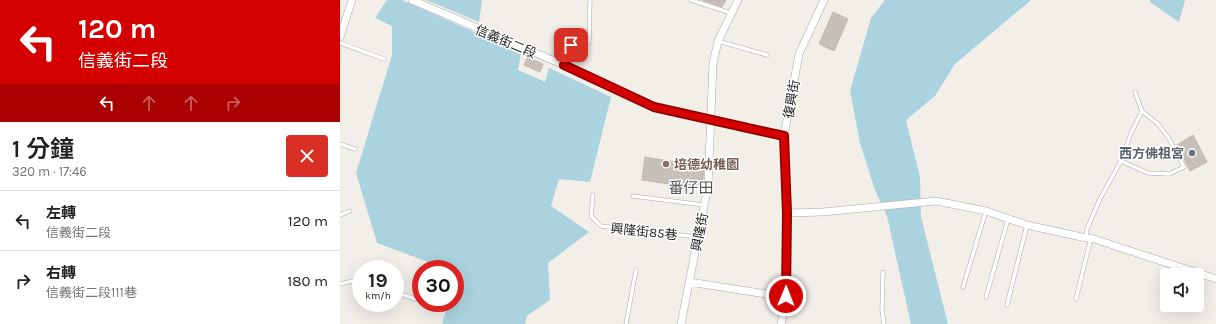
<!DOCTYPE html>
<html lang="zh-TW">
<meta charset="utf-8">
<style>
:root{--surface:#fff;--page:#f6f6f6;--text:#222;--muted:#767676;--line:#e0e0e0}
body{margin:0;font-family:Karla,"Noto Sans TC",sans-serif;background:var(--page);color:var(--text);height:100vh;display:flex;flex-direction:column;font-size:15px;white-space:nowrap}
*{box-sizing:border-box;margin:0}
p{font-size:13px;color:var(--muted)}
.icon{flex:none;width:22px;height:22px;fill:none;stroke:currentColor;stroke-width:2;stroke-linecap:round;stroke-linejoin:round}
.map{position:relative;flex:1;overflow:hidden}
.details{display:flex;flex-direction:column;background:var(--surface);width:340px}
.details>*{flex:none}
.hud{background:#d40000;color:#fff;overflow:hidden}
.tools{position:absolute;left:820px;top:268px;display:grid;gap:8px}
.tools a{display:grid;place-items:center;width:44px;height:44px;border-radius:4px;background:var(--surface);box-shadow:0 4px 16px #0002;font-size:20px}
.speed{position:absolute;left:12px;top:260px;display:flex;gap:8px;font-size:20px;font-weight:700;text-align:center}
.speed>*{display:grid;place-content:center;width:52px;height:52px;border-radius:50%;background:var(--surface);box-shadow:0 4px 16px #0002;line-height:1}
.speed small{font-size:10px;font-weight:400}
.speed .limit{border:6px solid #d22;background:#fff;color:#111}
.pin{position:absolute;display:grid;place-items:center;width:34px;height:34px;color:#fff;margin:-17px;border-radius:8px;box-shadow:0 2px 6px #0006}
.me{position:absolute;width:44px;margin:-22px;rotate:1deg;stroke-linejoin:round;filter:drop-shadow(0 0 3px #0008)}
.turn{display:flex;align-items:center;gap:14px;height:84px;padding:0 12px;font-size:18px}
.turn .icon{width:52px;height:52px;stroke-width:2.5}
.turn b{display:block;font-size:28px;line-height:34px}
.lanes{display:flex;align-items:center;height:38px;padding:0 12px;background:#0003;justify-content:center;gap:20px;direction:ltr}
.lanes .off{opacity:.35}
.round{display:grid;place-items:center;flex:none;width:42px;height:42px;border-radius:4px;background:var(--page)}
.summary{display:flex;align-items:center;justify-content:space-between;height:68px;padding:0 12px}
h1{font-size:24px;font-weight:600;line-height:30px}
ul{padding:0;list-style:none}
li{display:flex;align-items:center;gap:12px;height:60px;padding:0 12px;border-top:1px solid var(--line)}
li div{flex:1}
li b{display:block;font-size:15px}
li em{font-style:normal}
main{display:flex;flex:1;min-height:0}
.map>svg:first-child{display:block}
.water{fill:#aad3df}
.building{fill:#c7bfb8;stroke:#c4b6ab}
.lines{fill:none;stroke-linecap:round;stroke-linejoin:round}
.lane-casing{stroke:#a9a9a9;stroke-width:4.5}
.street-casing{stroke:#a9a9a9;stroke-width:8}
.lane{stroke:#fff;stroke-width:3.5}
.street{stroke:#fff;stroke-width:7}
.route-casing{stroke:#8a0000;stroke-width:10}
.route{stroke:#d40000;stroke-width:7}
.worship-dot{fill:#6b7280;stroke:#fff;stroke-width:1.5}
.education-dot{fill:#8d6e63;stroke:#fff;stroke-width:1.5}
.labels{text-anchor:middle;stroke-width:3;stroke-linejoin:round;paint-order:stroke}
.street-label{font-size:13px;fill:#222;stroke:#fff}
.worship-label{font-size:13px;font-weight:bold;fill:#5b616d;stroke:#fff;text-anchor:end}
.education-label{font-size:13px;font-weight:bold;fill:#785e54;stroke:#fff;text-anchor:start}
.quarter-label{font-size:15px;fill:#555;stroke:#fff}
</style>
<main>
<section class="details">
<div class="hud">
<div class="turn"><svg class="icon" aria-label="left" viewBox="0 0 24 24"><path d="M17 20v-9H6M10 6l-5 5 5 5"/></svg><div><b>120 m</b>信義街二段</div></div>
<div class="lanes"><svg class="icon" aria-label="left" viewBox="0 0 24 24"><path d="M17 20v-9H6M10 6l-5 5 5 5"/></svg><svg class="icon off" aria-label="ahead" viewBox="0 0 24 24"><path d="M12 20V5M6 11l6-6 6 6"/></svg><svg class="icon off" aria-label="ahead" viewBox="0 0 24 24"><path d="M12 20V5M6 11l6-6 6 6"/></svg><svg class="icon off" aria-label="right" viewBox="0 0 24 24"><path d="M7 20v-9h11M14 6l5 5-5 5"/></svg></div>
</div>
<div class="summary"><div><h1>1 分鐘</h1><p>320 m · 17:46</p></div><a class="round" style="background:#d93025;color:#fff"><svg class="icon" aria-label="close" viewBox="0 0 24 24"><path d="M6 6l12 12M18 6L6 18"/></svg></a></div>
<ul>
<li><svg class="icon" aria-label="left" viewBox="0 0 24 24"><path d="M17 20v-9H6M10 6l-5 5 5 5"/></svg><div><b>左轉</b><p>信義街二段</p></div><em>120 m</em></li>
<li><svg class="icon" aria-label="right" viewBox="0 0 24 24"><path d="M7 20v-9h11M14 6l5 5-5 5"/></svg><div><b>右轉</b><p>信義街二段111巷</p></div><em>180 m</em></li>
</ul>
</section>
<div class="map">
<svg width="876" height="324" viewBox="0 0 876 324">
<rect width="100%" height="100%" fill="#f2efe9"/>
<path class="water" d="M47,0h15l119,53 -3,17 27,12 4,-14 62,29 -21,85 -31,-3 -8,27 38,26 -41,31 2,37 -23,16 -2,8h-83l6,-21h7v-25l1,-5 -1,-1v-3h-8l-70,-26 -21,-70 36,-118v-29l-17,-8z
M86,0h56l-3,22z
M545,0h146l-76,64 -20,32 -29,24 14,57 1,40 27,107h-37l-24,-108 -12,-26 -15,-47 -10,-52 21,-73z
M810,0h35l-6,22 -29,-20z"/>
<path class="building" d="M362,0h24l-4,7z
M493,12l15,7 -14,32 -15,-7z
M188,57l15,7 -3,8 -16,-7z
M853,135l14,27 -17,9 -13,-26z
M305,157l59,10 -2,22 -60,-9z"/>
<g class="lines">
<g class="lane-casing">
<path id="lane" d="M351,0l40,13
M378,41l49,14
M0,43l44,16
M224,65l7,-20 18,-2 1,-43
M0,144l15,5
M781,161l27,12 21,1 15,-7 -16,-30 -10,-13 -16,-13 -7,-19
M253,195l-2,21 10,10 97,11
M293,196l71,9
M0,215l10,-4
M746,238l1,-9 13,-30 21,-38 10,-28 11,-22
M543,272l-1,38 2,14
M0,284l16,-4 5,1
M623,287l23,-76
M55,292l26,9
M646,297l22,-78
M736,299l15,-61
M667,305l20,-80
M286,324l10,-54"/>
</g>
<g class="street-casing">
<path id="street" d="M72,0l152,65 89,42 131,29
M0,37l12,-37
M447,213l36,-1 113,-11 50,10 41,14 59,13h5l125,41
M349,282l97,15
M341,324l27,-138 5,-122 5,-23 20,-41
M441,324l5,-27 1,-84 -3,-77 15,-82 25,-54"/>
</g>
<use href="#lane" class="lane"/>
<use href="#street" class="street"/>
</g>
<g class="lines">
<g class="route-casing">
<path id="route" d="M231,45l-7,20 90,42 130,29 3,77 -1,83"/>
</g>
<use href="#route" class="route"/>
</g>
<circle class="worship-dot" cx="852" cy="153" r="4"/>
<circle class="education-dot" cx="326" cy="164" r="4"/>
<g class="labels">
<g class="street-label">
<text transform="translate(166 41) rotate(23)" y="5">信義街二段</text>
<text transform="translate(451 99) rotate(-80)" y="5">復興街</text>
<text transform="translate(304 231) rotate(6)" y="5">興隆街85巷</text>
<text transform="translate(359 232) rotate(-79)" y="5">興隆街</text>
</g>
<g class="worship-label">
<text x="844" y="158">西方佛祖宮</text>
</g>
<g class="education-label">
<text x="334" y="169">培德幼稚園</text>
</g>
<g class="quarter-label">
<text x="351" y="193">番仔田</text>
</g>
</g>
</svg>
<div class="tools">
<a><svg class="icon" aria-label="sound" viewBox="0 0 24 24"><path d="M4 9h4l5-4v14l-5-4H4zM17 9q2 3 0 6"/></svg></a>
</div>
<div class="speed"><div>19<small>km/h</small></div><div class="limit">30</div></div>
<div class="pin" style="left:231px;top:45px;background:#d93025"><svg class="icon" aria-label="arrive" viewBox="0 0 24 24"><path d="M6 21V4h12l-3 4 3 4H6"/></svg></div>
<svg class="me" style="left:446px;top:296px" viewBox="-20 -20 40 40"><circle r="17" fill="#d40000" stroke="#fff" stroke-width="3"/><path d="M0-11L8 9 0 5-8 9z" fill="#fff"/></svg>
</div>
</main>
